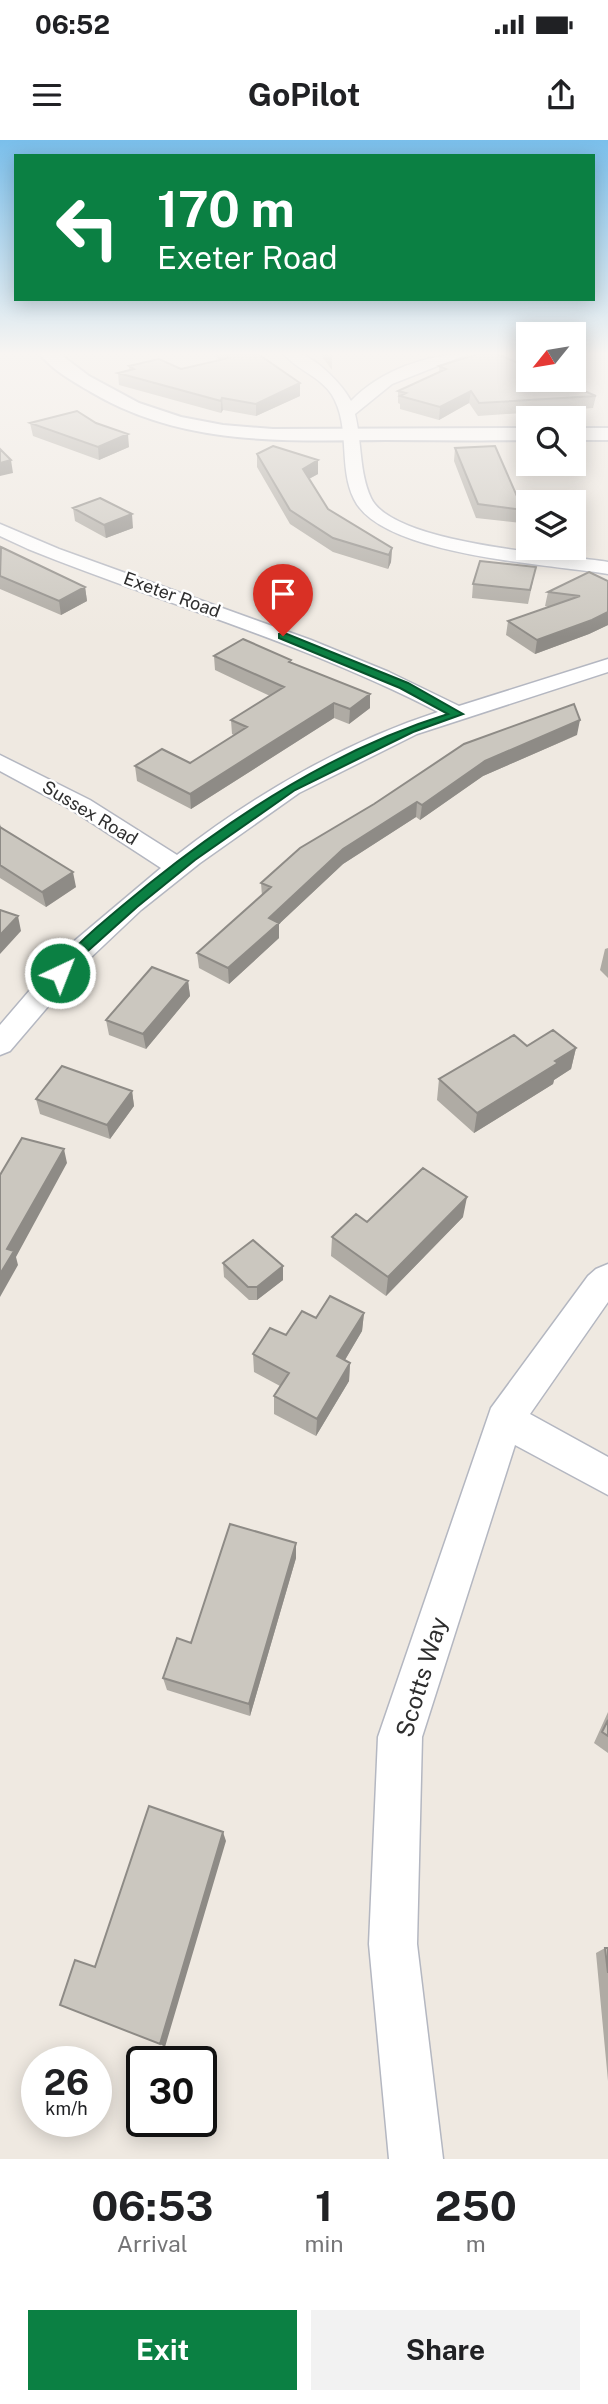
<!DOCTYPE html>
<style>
:root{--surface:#fff;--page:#f2f2f2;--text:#202124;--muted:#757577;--accent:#0b8043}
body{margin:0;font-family:"Public Sans",sans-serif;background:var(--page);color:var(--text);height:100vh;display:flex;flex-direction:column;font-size:26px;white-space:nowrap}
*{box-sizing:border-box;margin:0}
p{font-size:23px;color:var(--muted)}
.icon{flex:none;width:38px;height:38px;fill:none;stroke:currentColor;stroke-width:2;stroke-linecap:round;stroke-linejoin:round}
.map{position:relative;height:2019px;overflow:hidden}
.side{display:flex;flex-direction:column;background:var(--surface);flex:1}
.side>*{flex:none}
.guide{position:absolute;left:14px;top:14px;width:581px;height:147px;border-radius:0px;box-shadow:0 4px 18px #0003;background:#0b8043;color:#fff;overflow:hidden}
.needle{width:46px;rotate:240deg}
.fabs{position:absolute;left:516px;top:182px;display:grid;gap:14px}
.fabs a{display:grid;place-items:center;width:70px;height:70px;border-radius:0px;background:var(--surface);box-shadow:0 4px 18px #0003;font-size:35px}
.speed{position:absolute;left:21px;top:1906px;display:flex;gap:14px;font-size:35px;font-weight:700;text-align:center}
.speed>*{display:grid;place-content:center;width:91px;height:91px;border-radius:50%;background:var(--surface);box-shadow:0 4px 18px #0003;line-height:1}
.speed small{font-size:18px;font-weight:400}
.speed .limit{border:4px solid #111;border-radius:10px;background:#fff;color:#111}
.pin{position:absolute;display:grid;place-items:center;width:60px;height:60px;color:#fff;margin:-72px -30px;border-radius:50% 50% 50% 0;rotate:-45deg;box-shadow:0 0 7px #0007}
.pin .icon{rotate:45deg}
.me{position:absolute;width:77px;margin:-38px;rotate:43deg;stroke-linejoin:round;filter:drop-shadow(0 0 5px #0008)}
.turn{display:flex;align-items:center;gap:24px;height:147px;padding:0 28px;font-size:32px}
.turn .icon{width:91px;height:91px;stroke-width:2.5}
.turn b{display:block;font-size:49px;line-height:60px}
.eta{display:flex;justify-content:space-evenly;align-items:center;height:119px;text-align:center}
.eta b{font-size:42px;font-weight:700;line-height:49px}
.button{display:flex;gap:14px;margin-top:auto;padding:14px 28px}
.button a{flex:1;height:80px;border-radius:0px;background:var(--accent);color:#fff;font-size:28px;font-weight:700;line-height:80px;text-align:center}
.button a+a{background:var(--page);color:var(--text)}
.status{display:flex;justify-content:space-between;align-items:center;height:49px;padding:0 35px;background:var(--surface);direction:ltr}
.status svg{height:19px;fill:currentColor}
header{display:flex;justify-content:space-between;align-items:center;height:91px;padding:0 28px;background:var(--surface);font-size:32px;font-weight:700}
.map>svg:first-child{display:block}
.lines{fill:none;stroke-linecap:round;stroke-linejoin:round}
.minor-casing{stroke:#b4b7c1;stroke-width:3}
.tertiary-casing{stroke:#b4b7c1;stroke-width:4}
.minor{fill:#fff;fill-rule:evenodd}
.tertiary{fill:#fff;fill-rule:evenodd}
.wall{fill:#afaba4}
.shaded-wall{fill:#8e8b86}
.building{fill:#cbc7bf;stroke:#8e8b86;stroke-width:2}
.route{fill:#0b8043;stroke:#07532c;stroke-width:2}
.labels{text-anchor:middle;stroke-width:5;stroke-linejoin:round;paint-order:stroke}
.far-street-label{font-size:18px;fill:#2e2e2e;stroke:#fff}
.near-street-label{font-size:24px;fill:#2e2e2e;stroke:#fff}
</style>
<div class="status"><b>06:52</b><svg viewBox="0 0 49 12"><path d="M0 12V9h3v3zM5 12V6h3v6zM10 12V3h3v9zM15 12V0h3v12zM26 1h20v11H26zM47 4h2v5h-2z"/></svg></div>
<header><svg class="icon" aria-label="menu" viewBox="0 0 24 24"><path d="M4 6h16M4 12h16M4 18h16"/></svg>GoPilot<svg class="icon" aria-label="share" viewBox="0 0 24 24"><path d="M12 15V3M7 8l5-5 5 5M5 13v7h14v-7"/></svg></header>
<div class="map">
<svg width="608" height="2019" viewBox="0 0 608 2019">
<rect width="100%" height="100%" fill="#efe9e1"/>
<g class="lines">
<g class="minor-casing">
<path id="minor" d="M284,214c5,0 12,-1 17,0 17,6 42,31 50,47 29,-30 75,-47 117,-47l-76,30 -37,30c7,28 4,58 16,84 22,46 187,56 237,64v12c-59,-10 -227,-18 -254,-75 -16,-32 -3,-73 -22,-104 -11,-18 -35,-25 -48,-41z
M0,384l59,25 252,91 78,32 70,34 149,-47v13l-191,62 -118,59 -99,70 -59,47 -55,52 -76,89 -10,4v-30l66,-77 95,-80 -89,-58 -72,-39v-16l90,45 87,55c77,-60 168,-113 261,-143 -131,-68 -273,-108 -410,-163l-28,-13z
M608,1124v38l-78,112 78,43v38l-93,-50 -93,292 -5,207 26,215h-54l-20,-215 9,-207 113,-329 97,-132 8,-7z"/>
</g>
<g class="tertiary-casing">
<path id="tertiary" d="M40,214h20l29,22 50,27 42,14 42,8 50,4 255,-1v12c-47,1 -95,0 -143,0 -102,1 -203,6 -294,-48 -17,-10 -39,-22 -51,-38z
M574,288h34v12h-34z"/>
</g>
<use href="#minor" class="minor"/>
<use href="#tertiary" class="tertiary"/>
</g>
<path class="wall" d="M214,214h44l42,42 -44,20 -33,-6 -2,3 -102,-28 -1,-12 11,-3v-4l52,3 39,-8z
M320,214h12v16z
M439,226l157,30 -3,12 -115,8 -9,-13 -30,17 -39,-11v-5l-2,-1v-12l41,-19z
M30,283h66l33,24 -30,13 -66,-24z
M455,308l68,62 -2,13 -45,-5 -22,-57z
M257,314l61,6v14l-9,5 19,30 64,39 -1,14 -3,7 -55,-17 -43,-28 -33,-57z
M73,368l60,20 -27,10 -31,-17z
M0,408l85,39 2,14 -26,14 -61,-26z
M533,441l-5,23 -56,-6 1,-14z
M608,441v44l-19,9 -54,20 -29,-19 2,-14 41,-14 -4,-1 3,-14z
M214,516l77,7 79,45 -21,16 -15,-6 -143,91 -54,-28 -2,-15 55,-3 44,-28 -2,-1 -1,-14 39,-24 -55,-26z
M577,595l-94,41 -63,44 -4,-3 -73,47 -64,60v14l-50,46 -30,-16 -2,-15 65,-57 -1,-13 39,-35z
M0,684l1,3 75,60 -30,20 -46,-29z
M608,808v30l-8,-8 5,-21z
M188,841l2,15 -44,53 -37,-14 -3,-15z
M527,906l49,2 -5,21 -17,11 -1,4 -79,49 -37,-33 2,-21z
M132,951l2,15 -24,33 -70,-25 -4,-15z
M463,1077l-77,79 -55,-40 1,-19 35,-15z
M223,1123l60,3v14l-26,20h-8l-25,-23z
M364,1173l-2,18 -17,29 5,3 -1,18 -33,55 -42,-22v-18l6,-10 -26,-14 -1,-18 63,-36z
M296,1403v15l-46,158 -83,-26 -4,-12 28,-35z
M608,1572v41l-14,-10z
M605,1808h3v133l-12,-128z"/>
<path class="shaded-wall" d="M300,243v13l-44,20v-12z
M471,251l-2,12 -30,17 1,-13z
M222,258l1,12 -2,3v-12z
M128,294l1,13 -30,13 -1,-13z
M11,320l2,13 -13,3v-13z
M318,320v14l-15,8v-13z
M132,374l1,14 -27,10 -2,-13z
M392,408l-1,14 -3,7 1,-14z
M85,447l2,14 -26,14 -2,-14z
M608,472v13l-19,9 -54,20 2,-14z
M370,554v14l-21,16 1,-15z
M334,563v15l-143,91 -1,-15z
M580,580l-3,15 -94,41 -63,44 2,-15 63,-44z
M417,662l-1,15 -73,47 -64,60v14l-50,46 -1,-16 41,-50 74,-69z
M73,732l3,15 -30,20 -4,-15z
M18,776l3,15 -21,23v-19z
M188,841l2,15 -44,53 -3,-15z
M576,908l-5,21 -17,11 -1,4 -79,49 3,-20z
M132,951l2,15 -24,33 -3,-14z
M64,1009l3,14 -51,94 2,8 -18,32v-23l7,-25z
M467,1057l-4,20 -77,79 2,-19z
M283,1126v14l-26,20v-13z
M364,1173l-2,18 -26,44 1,-19z
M350,1223l-1,18 -33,55 1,-17z
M296,1403v15l-46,158 -1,-12z
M223,1692l3,9 -61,206 -5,-3z"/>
<path class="building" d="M225,214h33l42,29 -44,21 -34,-6 -1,3 -103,-28 16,-4 -5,-3 30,-7 22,10 48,-11z
M478,214h19l31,13v13h30l38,16 -117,7 -8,-12 -31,16 -40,-11 6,-3 -8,-2 48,-22 -7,-3z
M77,271l19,12 32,11 -30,13 -68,-24z
M273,306l45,14 -15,9 25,40 64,39 -3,7 -56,-17 -43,-28 -33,-56z
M495,306l28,64 -45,-6 -23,-56z
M0,309l11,11 -11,3z
M100,358l32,16 -28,11 -31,-17z
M1,407l84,40 -26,14 -59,-25z
M480,421l56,6 -6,23 -57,-6z
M589,432l19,9v31l-16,8 -55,20 -29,-19 72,-25 -32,-4z
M243,499l48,21 -2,2 81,32 -20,15 -16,-6 -144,91 -55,-28 27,-17 28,14 57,-36 -16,-7 53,-33 -70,-31z
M574,564l6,16 -95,41 -63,44 -5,-3 -74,47 -74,69 10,5 -51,45 -31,-15 74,-66 -10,-4 39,-35 74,-44 90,-60z
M0,687l73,45 -31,20 -42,-27z
M0,770l18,6 -18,19z
M152,827l36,14 -45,53 -37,-14z
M553,890l23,18 -21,13 3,2 -81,50 -38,-34 75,-44 13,11z
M62,926l70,25 -25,34 -71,-26z
M22,998l42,11 -57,100 7,2 -14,23v-99z
M423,1028l44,29 -79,80 -56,-40 24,-23 11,8z
M253,1100l30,26 -26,21h-9l-25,-24z
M330,1156l34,17 -27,43 13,7 -33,56 -43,-23 15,-23 -36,-19 17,-26 16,7 16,-24 14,7z
M230,1384l66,19 -47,161 -86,-26 14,-40 14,5z
M608,1580v16l-6,-4z
M149,1666l74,26 -63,212 -100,-39 15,-45 20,7z
M605,1808h3v25z"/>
<linearGradient id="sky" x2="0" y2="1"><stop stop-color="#7abfeb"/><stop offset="0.43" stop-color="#f8f5f2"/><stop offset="1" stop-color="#f8f5f2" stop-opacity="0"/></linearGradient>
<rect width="608" height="497" fill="url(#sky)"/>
<path class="route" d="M279,494h8l121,49 55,31 -50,18 -118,58 -100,70 -58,47 -57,51 -15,18h-10v-7c28,-32 62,-59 95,-86 89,-71 188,-135 298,-169l-48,-26 -121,-50z"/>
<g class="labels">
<g class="far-street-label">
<text transform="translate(172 455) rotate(20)" y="6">Exeter Road</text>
<text transform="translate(90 673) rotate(31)" y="6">Sussex Road</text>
</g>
<g class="near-street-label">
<text transform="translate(422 1537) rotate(-73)" y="8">Scotts Way</text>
</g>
</g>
</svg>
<div class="fabs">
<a><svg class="needle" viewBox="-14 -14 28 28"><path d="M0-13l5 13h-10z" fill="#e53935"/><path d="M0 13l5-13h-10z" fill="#757577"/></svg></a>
<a><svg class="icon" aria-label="search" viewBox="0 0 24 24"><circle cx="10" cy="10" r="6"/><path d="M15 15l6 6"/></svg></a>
<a><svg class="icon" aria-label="layers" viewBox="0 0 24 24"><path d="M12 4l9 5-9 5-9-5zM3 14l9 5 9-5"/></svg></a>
</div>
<div class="speed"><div>26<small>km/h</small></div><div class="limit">30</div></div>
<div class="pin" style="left:283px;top:496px;background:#d93025"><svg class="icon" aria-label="arrive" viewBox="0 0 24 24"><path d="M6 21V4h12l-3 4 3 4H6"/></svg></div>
<svg class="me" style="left:60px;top:833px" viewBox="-20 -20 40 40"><circle r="17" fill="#0b8043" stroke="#fff" stroke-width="3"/><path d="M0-11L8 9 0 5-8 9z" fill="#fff"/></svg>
<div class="guide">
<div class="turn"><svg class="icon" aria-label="left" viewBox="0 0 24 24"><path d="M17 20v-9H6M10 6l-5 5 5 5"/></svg><div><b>170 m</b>Exeter Road</div></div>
</div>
</div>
<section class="side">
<div class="eta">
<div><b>06:53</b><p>Arrival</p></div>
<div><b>1</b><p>min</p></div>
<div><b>250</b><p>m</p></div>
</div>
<div class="button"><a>Exit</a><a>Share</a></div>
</section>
